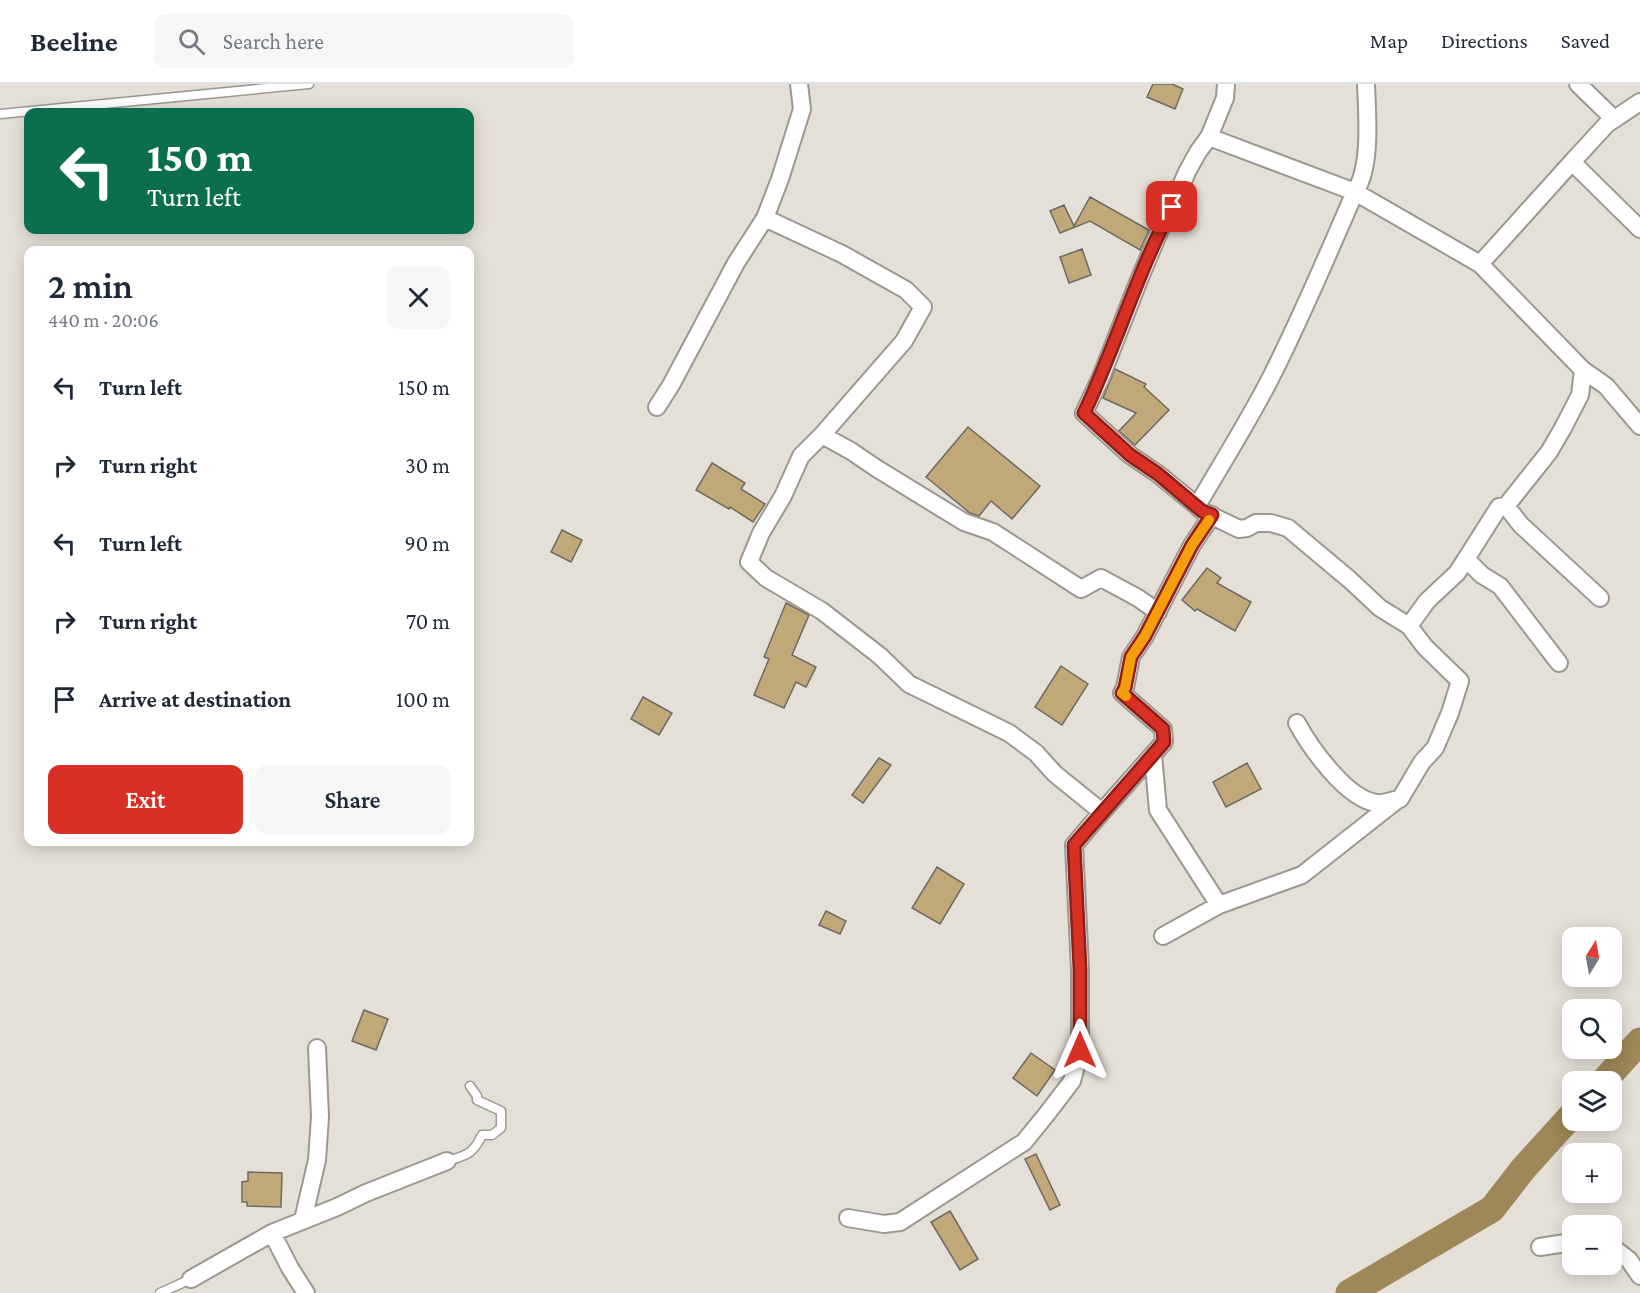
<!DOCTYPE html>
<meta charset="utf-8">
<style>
:root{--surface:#fff;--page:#f6f6f7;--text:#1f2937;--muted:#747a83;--line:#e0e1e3;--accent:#d93025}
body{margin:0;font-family:"Crimson Pro",serif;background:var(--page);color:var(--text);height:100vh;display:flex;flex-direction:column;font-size:22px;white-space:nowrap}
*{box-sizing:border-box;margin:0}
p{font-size:20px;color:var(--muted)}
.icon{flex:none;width:33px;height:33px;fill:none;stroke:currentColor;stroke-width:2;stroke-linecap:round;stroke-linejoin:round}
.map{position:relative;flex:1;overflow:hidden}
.side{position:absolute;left:24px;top:162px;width:450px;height:600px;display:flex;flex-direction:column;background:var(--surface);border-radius:12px;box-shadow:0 3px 15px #0003}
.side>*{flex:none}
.banner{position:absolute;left:24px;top:24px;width:450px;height:126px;border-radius:12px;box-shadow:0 3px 15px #0003;background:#0b6e4f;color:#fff;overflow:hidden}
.needle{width:39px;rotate:11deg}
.buttons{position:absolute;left:1562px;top:843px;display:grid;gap:12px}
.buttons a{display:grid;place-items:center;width:60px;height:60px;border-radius:12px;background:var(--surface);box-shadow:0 3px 15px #0003;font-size:30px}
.pin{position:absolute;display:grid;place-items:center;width:51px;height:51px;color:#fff;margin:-26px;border-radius:12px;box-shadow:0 3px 9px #0006}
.me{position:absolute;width:66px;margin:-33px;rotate:0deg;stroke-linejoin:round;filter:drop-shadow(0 0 4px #0008)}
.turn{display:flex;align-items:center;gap:21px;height:126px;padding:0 24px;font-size:27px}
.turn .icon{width:78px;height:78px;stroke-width:2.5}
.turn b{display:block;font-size:42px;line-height:51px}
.round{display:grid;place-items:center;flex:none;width:63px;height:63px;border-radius:12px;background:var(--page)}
.head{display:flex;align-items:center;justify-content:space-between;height:102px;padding:0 24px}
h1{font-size:36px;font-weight:600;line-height:45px}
.primary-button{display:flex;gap:12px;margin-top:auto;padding:12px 24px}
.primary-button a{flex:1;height:69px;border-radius:12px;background:var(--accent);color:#fff;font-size:24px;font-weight:600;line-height:69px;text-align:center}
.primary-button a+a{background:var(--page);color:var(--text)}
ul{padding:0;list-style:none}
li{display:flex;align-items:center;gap:18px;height:78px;padding:0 24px}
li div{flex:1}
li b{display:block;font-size:22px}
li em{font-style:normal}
header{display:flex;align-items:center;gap:36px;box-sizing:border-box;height:84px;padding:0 30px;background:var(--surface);border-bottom:2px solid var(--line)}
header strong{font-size:28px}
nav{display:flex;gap:33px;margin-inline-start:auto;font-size:21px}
.search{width:420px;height:54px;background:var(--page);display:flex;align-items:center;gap:15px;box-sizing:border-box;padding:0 21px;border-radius:12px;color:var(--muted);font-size:22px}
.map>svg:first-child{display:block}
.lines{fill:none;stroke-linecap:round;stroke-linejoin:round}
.river{stroke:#9e8758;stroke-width:27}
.building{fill:#c0a878;stroke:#6e6a62;stroke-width:1.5}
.service-casing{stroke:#9d988f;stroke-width:11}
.minor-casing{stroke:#9d988f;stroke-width:20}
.service{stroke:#fff;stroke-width:8}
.minor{stroke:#fff;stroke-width:16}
.route-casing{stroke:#8d1f18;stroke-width:15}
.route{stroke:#d93025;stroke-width:10}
.slow{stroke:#f59e0b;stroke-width:10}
</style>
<header>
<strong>Beeline</strong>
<div class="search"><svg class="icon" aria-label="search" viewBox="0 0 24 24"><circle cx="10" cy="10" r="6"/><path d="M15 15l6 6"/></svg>Search here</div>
<nav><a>Map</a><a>Directions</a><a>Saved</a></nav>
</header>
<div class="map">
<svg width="1640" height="1209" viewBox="0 0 1640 1209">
<rect width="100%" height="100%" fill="#e5e0d7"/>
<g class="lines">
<path class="river" d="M1603,998l37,-41
M1349,1209l143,-84 31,-40 49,-54"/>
</g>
<path class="building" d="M1153,0h19l11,5 -8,20 -28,-12z
M1090,113l59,33 -9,20 -50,-29 -30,12 -10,-22 14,-6 10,21z
M1082,165l9,26 -22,8 -9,-26z
M1115,285l31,15 -2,3 25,23 -34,35 -16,-14 17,-18 -33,-15z
M968,343l72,59 -28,33 -21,-18 -12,15 -9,-3 -44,-36z
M712,379l33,20 -4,6 24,15 -12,18 -23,-15 -1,2 -33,-19z
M562,446l20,10 -11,22 -20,-10z
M1207,484l14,10 -4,5 34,19 -16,29 -38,-22 -2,2 -13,-11z
M786,519l23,12 -17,40 24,12 -10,20 -10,-5 -12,26 -30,-13 15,-36 -5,-2z
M1061,582l27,18 -26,41 -27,-18z
M643,613l29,16 -13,22 -28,-16z
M879,674l12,7 -28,38 -11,-8z
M1247,679l14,26 -35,18 -13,-25z
M937,783l27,17 -24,40 -28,-16z
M826,827l20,10 -6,13 -21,-9z
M364,926l24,9 -12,31 -24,-9z
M1031,969l24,17 -18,26 -24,-18z
M1036,1070l24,51 -10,5 -25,-51z
M248,1088l34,1 -1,34 -34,-1v-4h-5v-20l6,-1z
M950,1127l28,48 -18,11 -29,-48z"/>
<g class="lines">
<g class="service-casing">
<path id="service" d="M0,30l309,-30
M447,1077c20,-6 26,-7 35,-26h10l9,-7v-17l-24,-11v-4l-7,-10
M160,1209l31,-14"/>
</g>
<g class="minor-casing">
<path id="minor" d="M799,0l3,25 -22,70 -15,39 77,36 64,36 17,17 -19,34 -82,94 -21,21 -18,40 -22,37 -12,29 17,16 56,33 58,45 29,28 100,49 27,20 19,21 47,38 62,-70 -1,-13 -41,-36 3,-5 6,-31 14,-21 47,-91 20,-30
M1366,0c1,31 6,82 -11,108 -28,64 -55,129 -87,191 -22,42 -47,82 -71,123l5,5 37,18 8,-1 9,-5h15l17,5 62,52 30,28 29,18
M1578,0l36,35
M1640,18l-33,22 -35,38 68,67
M1209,53l146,55 125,72 103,106
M1480,180l92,-102
M657,323l14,-22 65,-122 29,-45
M822,351l29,16 25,17 88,54 29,10 88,57 20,-11 37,20 20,14
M1197,422l-39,-32 -28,-19 -46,-42 17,-36 38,-97 21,-50 12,-23 15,-35 11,-20 11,-15 16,-39 1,-14
M1506,422l-7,1 -33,52 16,16 18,11 59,77
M1600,514l-79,-73 -15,-19 43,-54 14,-24 17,-33 3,-25 23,16 34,40
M1297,639c13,24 50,77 80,80 7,1 15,-3 23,-4l22,-37 13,-14 15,-35 10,-32 -35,-34 -16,-21 18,-25 30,-28 9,-14
M1153,671l5,55 61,95
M1163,852l56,-31 83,-30 94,-74
M848,1134l36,6 16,-2 124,-80 22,-27 26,-34 8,-31v-81l-6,-124 28,-33
M303,1136l14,-60 3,-43 -3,-69
M272,1149l18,35 16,25
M1611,1162l18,14 11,16
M1540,1163l32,-5
M191,1195l81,-46 65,-26 29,-14 81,-32"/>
</g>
<use href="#service" class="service"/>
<use href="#minor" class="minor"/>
</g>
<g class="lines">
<g class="route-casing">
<path id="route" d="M1080,966v-81l-6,-124 90,-103 -1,-13 -41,-36 3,-5 6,-31 14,-21 47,-91 20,-30 -10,-4 -44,-37 -28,-19 -46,-42c32,-67 53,-140 88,-206"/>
</g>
<use href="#route" class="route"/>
<path class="slow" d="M1126,612l-4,-3 3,-5 6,-31 14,-21 47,-91 17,-25"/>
</g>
</svg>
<div class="buttons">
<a><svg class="needle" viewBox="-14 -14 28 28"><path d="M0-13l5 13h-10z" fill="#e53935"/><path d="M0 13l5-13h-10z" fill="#747a83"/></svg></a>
<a><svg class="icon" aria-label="search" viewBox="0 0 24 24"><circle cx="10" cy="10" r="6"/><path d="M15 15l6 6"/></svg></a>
<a><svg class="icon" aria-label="layers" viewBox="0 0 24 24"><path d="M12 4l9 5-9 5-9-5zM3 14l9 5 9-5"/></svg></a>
<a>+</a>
<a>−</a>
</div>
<div class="pin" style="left:1172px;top:123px;background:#d93025"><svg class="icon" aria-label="arrive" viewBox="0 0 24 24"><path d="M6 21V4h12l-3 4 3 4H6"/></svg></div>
<svg class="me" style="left:1080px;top:966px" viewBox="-20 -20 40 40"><path d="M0-17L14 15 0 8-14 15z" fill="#d93025" stroke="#fff" stroke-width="4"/></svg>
<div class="banner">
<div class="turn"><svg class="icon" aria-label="left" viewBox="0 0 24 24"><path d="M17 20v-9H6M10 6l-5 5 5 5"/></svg><div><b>150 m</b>Turn left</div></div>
</div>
<section class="side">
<div class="head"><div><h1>2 min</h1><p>440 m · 20:06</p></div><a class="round"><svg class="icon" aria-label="close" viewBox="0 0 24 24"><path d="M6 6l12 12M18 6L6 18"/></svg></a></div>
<ul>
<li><svg class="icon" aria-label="left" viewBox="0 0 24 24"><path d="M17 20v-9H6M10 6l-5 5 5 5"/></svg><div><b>Turn left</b></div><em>150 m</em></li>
<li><svg class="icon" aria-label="right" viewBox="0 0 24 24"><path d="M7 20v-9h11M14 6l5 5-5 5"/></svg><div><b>Turn right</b></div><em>30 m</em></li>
<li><svg class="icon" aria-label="left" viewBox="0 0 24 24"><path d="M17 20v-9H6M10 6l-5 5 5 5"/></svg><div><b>Turn left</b></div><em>90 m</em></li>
<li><svg class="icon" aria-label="right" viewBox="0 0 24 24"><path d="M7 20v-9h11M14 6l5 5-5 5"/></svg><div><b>Turn right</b></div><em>70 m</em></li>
<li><svg class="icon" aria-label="arrive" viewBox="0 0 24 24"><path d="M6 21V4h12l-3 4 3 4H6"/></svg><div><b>Arrive at destination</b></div><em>100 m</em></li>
</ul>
<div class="primary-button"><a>Exit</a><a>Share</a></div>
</section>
</div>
